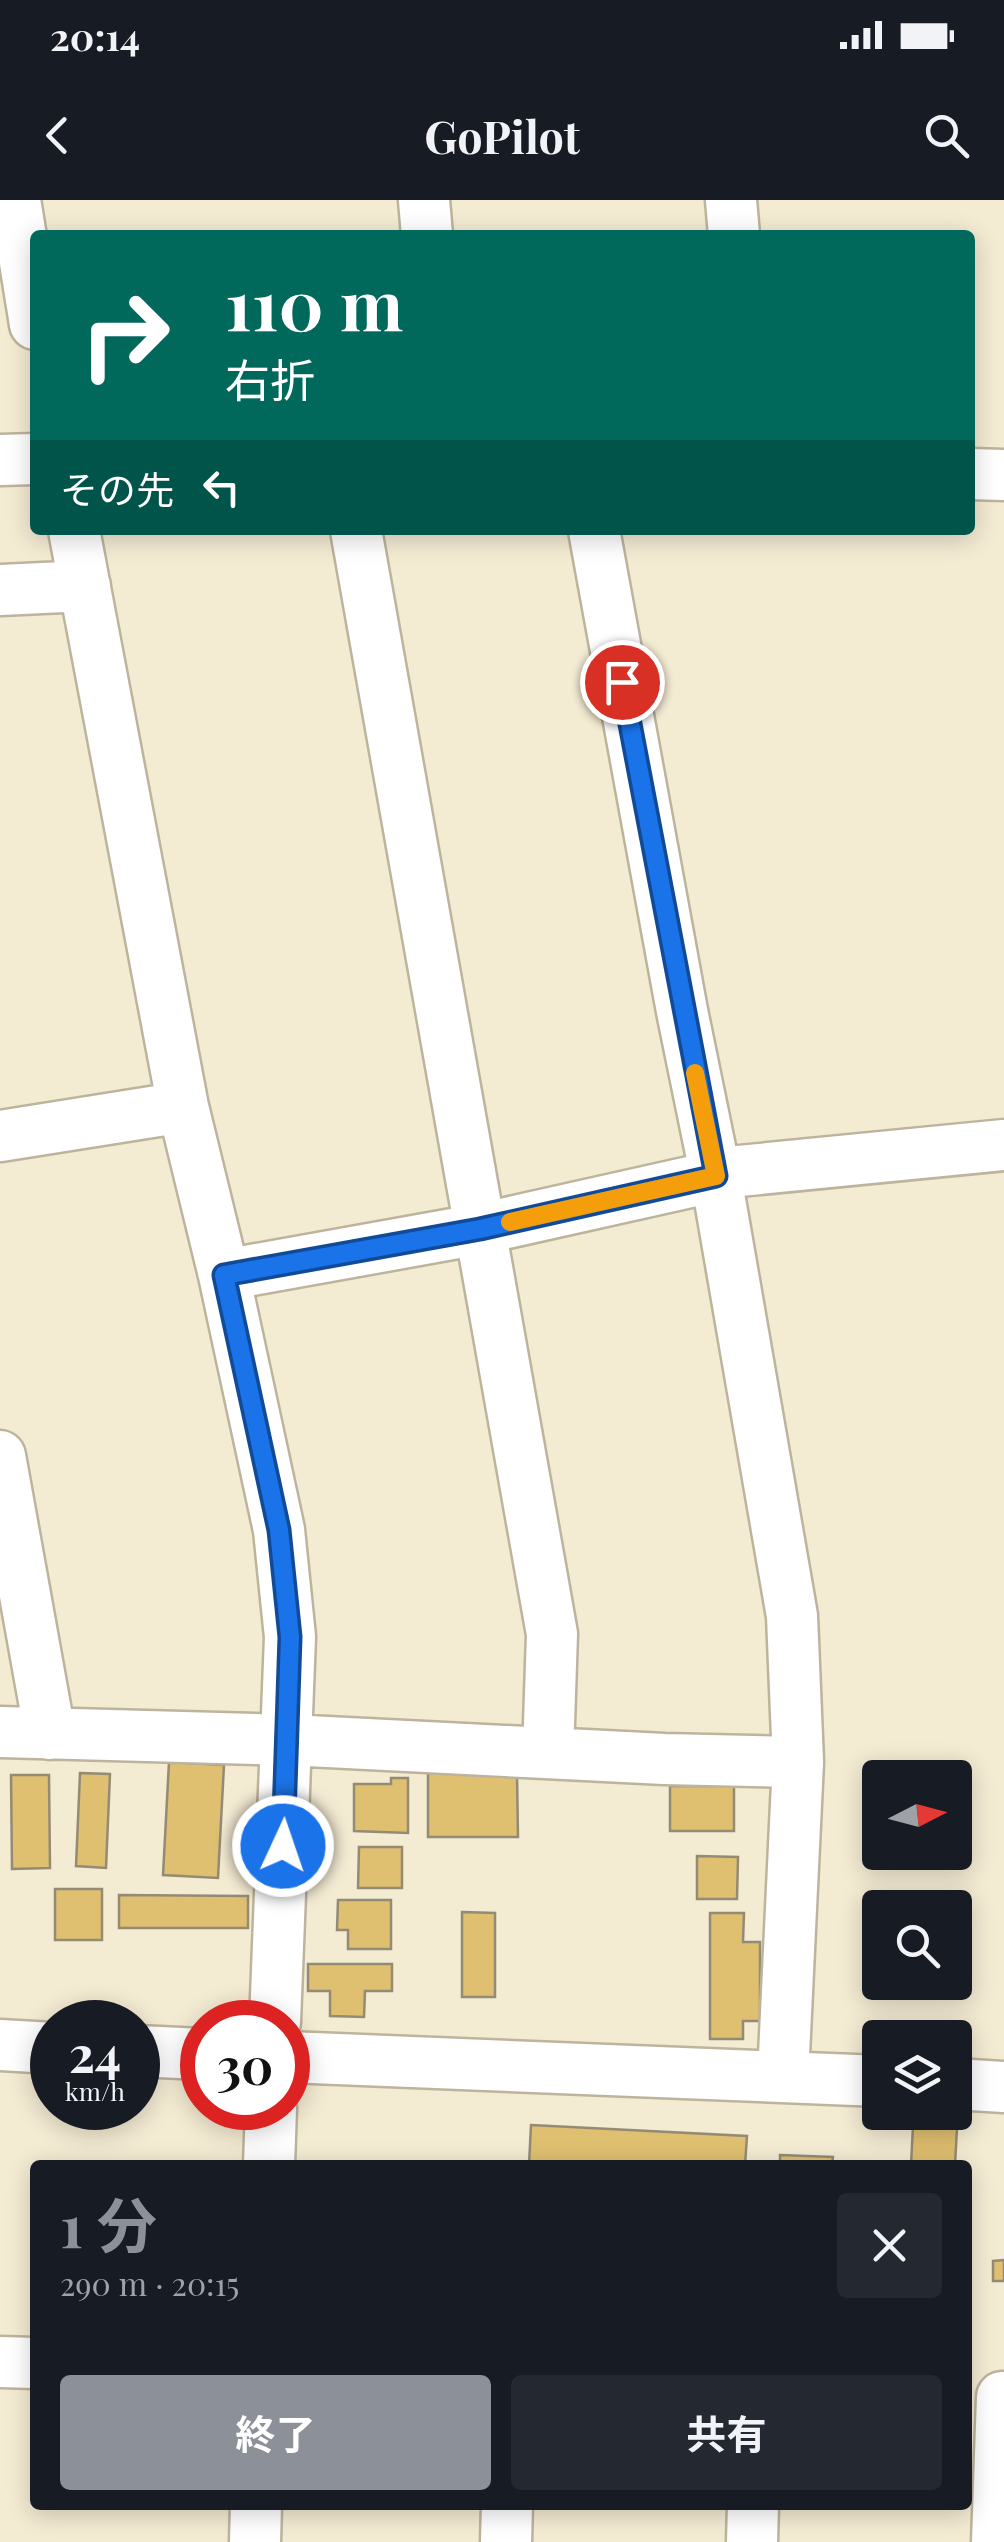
<!DOCTYPE html>
<html lang="ja">
<meta charset="utf-8">
<style>
:root{--surface:#171b24;--page:#242831;--text:#f1f3f6;--muted:#9ea1a6;--accent:#8c9099}
body{margin:0;font-family:"Playfair Display","Noto Sans JP",serif;background:var(--page);color:var(--text);height:100vh;display:flex;flex-direction:column;font-size:38px;white-space:nowrap}
*{box-sizing:border-box;margin:0}
p{font-size:32px;color:var(--muted)}
.icon{flex:none;width:55px;height:55px;fill:none;stroke:currentColor;stroke-width:2;stroke-linecap:round;stroke-linejoin:round}
.map{position:relative;flex:1;overflow:hidden}
.sheet{position:absolute;left:30px;top:1960px;width:942px;height:350px;display:flex;flex-direction:column;background:var(--surface);border-radius:10px;box-shadow:0 5px 25px #0003}
.sheet>*{flex:none}
.banner{position:absolute;left:30px;top:30px;width:945px;height:305px;border-radius:10px;box-shadow:0 5px 25px #0003;background:#00695c;color:#fff;overflow:hidden}
.needle{width:65px;rotate:84deg}
.fabs{position:absolute;left:862px;top:1560px;display:grid;gap:20px}
.fabs a{display:grid;place-items:center;width:110px;height:110px;border-radius:10px;background:var(--surface);box-shadow:0 5px 25px #0003;font-size:50px}
.speed{position:absolute;left:30px;top:1800px;display:flex;gap:20px;font-size:50px;font-weight:700;text-align:center}
.speed>*{display:grid;place-content:center;width:130px;height:130px;border-radius:50%;background:var(--surface);box-shadow:0 5px 25px #0003;line-height:1}
.speed small{font-size:25px;font-weight:400}
.speed .limit{border:15px solid #d22;background:#fff;color:#111}
.pin{position:absolute;display:grid;place-items:center;width:85px;height:85px;color:#fff;margin:-42px;border:5px solid #fff;border-radius:50%;box-shadow:0 2px 10px #0007}
.me{position:absolute;width:110px;margin:-55px;rotate:3deg;stroke-linejoin:round;filter:drop-shadow(0 0 8px #0008)}
.turn{display:flex;align-items:center;gap:35px;height:210px;padding:0 30px;font-size:45px}
.turn .icon{width:130px;height:130px;stroke-width:2.5}
.turn b{display:block;font-size:70px;line-height:85px}
.then{display:flex;align-items:center;height:95px;padding:0 30px;background:#0003;gap:20px;font-size:38px}
.round{display:grid;place-items:center;flex:none;width:105px;height:105px;border-radius:10px;background:var(--page)}
.summary{display:flex;align-items:center;justify-content:space-between;height:170px;padding:0 30px}
h1{font-size:60px;font-weight:700;line-height:75px;color:var(--accent)}
.button{display:flex;gap:20px;margin-top:auto;padding:20px 30px}
.button a{flex:1;height:115px;border-radius:10px;background:var(--accent);color:#fff;font-size:40px;font-weight:700;line-height:115px;text-align:center}
.button a+a{background:var(--page);color:var(--text)}
.status{display:flex;justify-content:space-between;align-items:center;height:70px;padding:0 50px;background:var(--surface);direction:ltr}
.status svg{height:28px;fill:currentColor}
header{display:flex;justify-content:space-between;align-items:center;height:130px;padding:0 30px;background:var(--surface);font-size:45px;font-weight:700}
.map>svg:first-child{display:block}
.building{fill:#dfbf70;stroke:#948b75;stroke-width:2.5}
.lines{fill:none;stroke-linecap:round;stroke-linejoin:round}
.minor-casing{stroke:#bdb49e;stroke-width:55}
.minor{stroke:#fff;stroke-width:50}
.route-casing{stroke:#114b97;stroke-width:25}
.route{stroke:#1a73e8;stroke-width:18}
.slow{stroke:#f59e0b;stroke-width:18}
</style>
<div class="status"><b>20:14</b><svg viewBox="0 0 49 12"><path d="M0 12V9h3v3zM5 12V6h3v6zM10 12V3h3v9zM15 12V0h3v12zM26 1h20v11H26zM47 4h2v5h-2z"/></svg></div>
<header><svg class="icon" aria-label="back" viewBox="0 0 24 24"><path d="M15 5l-7 7 7 7"/></svg>GoPilot<svg class="icon" aria-label="search" viewBox="0 0 24 24"><circle cx="10" cy="10" r="6"/><path d="M15 15l6 6"/></svg></header>
<div class="map">
<svg width="1004" height="2342" viewBox="0 0 1004 2342">
<rect width="100%" height="100%" fill="#f4ebd3"/>
<path class="building" d="M169,1562l55,3 -6,113 -55,-3z
M80,1573l30,1 -4,94 -30,-2z
M428,1573h89l1,64h-90z
M11,1575h38l1,93 -38,1z
M391,1578h17v55l-54,-2v-47h37z
M670,1586h64v45h-64z
M359,1647h43v41h-44z
M697,1656l41,1 -1,42h-40z
M55,1689h47v51h-47z
M119,1695l129,1v32h-129z
M338,1700h53v49h-43v-19h-11z
M462,1712l33,1v84h-33z
M710,1713h34l-1,29h17v79h-17v18h-33z
M308,1764h84v27h-27l-1,26 -34,-1v-25h-22z
M531,1925l216,11 -2,29h-216z
M913,1926l44,2 -2,37h-44z
M780,1955l53,2 -1,8h-52z
M1004,2060v21h-11v-20z"/>
<g class="lines">
<g class="minor-casing">
<path id="minor" d="M15,0l20,124
M424,0l3,35
M731,0l3,35
M0,260l35,-1
M970,274l34,1
M74,330l109,577 41,168 55,255 11,107 -15,385
M356,330l196,1104 -4,119
M594,330l88,481 34,166 76,439 6,146 -15,314
M0,390l85,-4
M0,936l183,-29
M224,1075l256,-46 259,-58 265,-26
M0,1256l50,278
M0,1532l288,8 376,19 134,3
M0,1845l52,3
M138,1851l64,3
M288,1857l592,24
M955,1884l49,3
M269,1965l2,-57
M0,2162l35,1
M255,2342l1,-37
M506,2342l1,-37
M752,2342l1,-37
M997,2342l5,-145"/>
</g>
<use href="#minor" class="minor"/>
</g>
<g class="lines">
<g class="route-casing">
<path id="route" d="M283,1646l7,-209 -11,-107 -55,-255 256,-46 236,-53 -94,-494"/>
</g>
<use href="#route" class="route"/>
<path class="slow" d="M510,1022l206,-46 -21,-103"/>
</g>
</svg>
<div class="fabs">
<a><svg class="needle" viewBox="-14 -14 28 28"><path d="M0-13l5 13h-10z" fill="#e53935"/><path d="M0 13l5-13h-10z" fill="#9ea1a6"/></svg></a>
<a><svg class="icon" aria-label="search" viewBox="0 0 24 24"><circle cx="10" cy="10" r="6"/><path d="M15 15l6 6"/></svg></a>
<a><svg class="icon" aria-label="layers" viewBox="0 0 24 24"><path d="M12 4l9 5-9 5-9-5zM3 14l9 5 9-5"/></svg></a>
</div>
<div class="speed"><div>24<small>km/h</small></div><div class="limit">30</div></div>
<div class="pin" style="left:622px;top:482px;background:#d93025"><svg class="icon" aria-label="arrive" viewBox="0 0 24 24"><path d="M6 21V4h12l-3 4 3 4H6"/></svg></div>
<svg class="me" style="left:283px;top:1646px" viewBox="-20 -20 40 40"><circle r="17" fill="#1a73e8" stroke="#fff" stroke-width="3"/><path d="M0-11L8 9 0 5-8 9z" fill="#fff"/></svg>
<div class="banner">
<div class="turn"><svg class="icon" aria-label="right" viewBox="0 0 24 24"><path d="M7 20v-9h11M14 6l5 5-5 5"/></svg><div><b>110 m</b>右折</div></div>
<div class="then">その先<svg class="icon" aria-label="left" viewBox="0 0 24 24"><path d="M17 20v-9H6M10 6l-5 5 5 5"/></svg></div>
</div>
<section class="sheet">
<div class="summary"><div><h1>1 分</h1><p>290 m · 20:15</p></div><a class="round"><svg class="icon" aria-label="close" viewBox="0 0 24 24"><path d="M6 6l12 12M18 6L6 18"/></svg></a></div>
<div class="button"><a>終了</a><a>共有</a></div>
</section>
</div>
